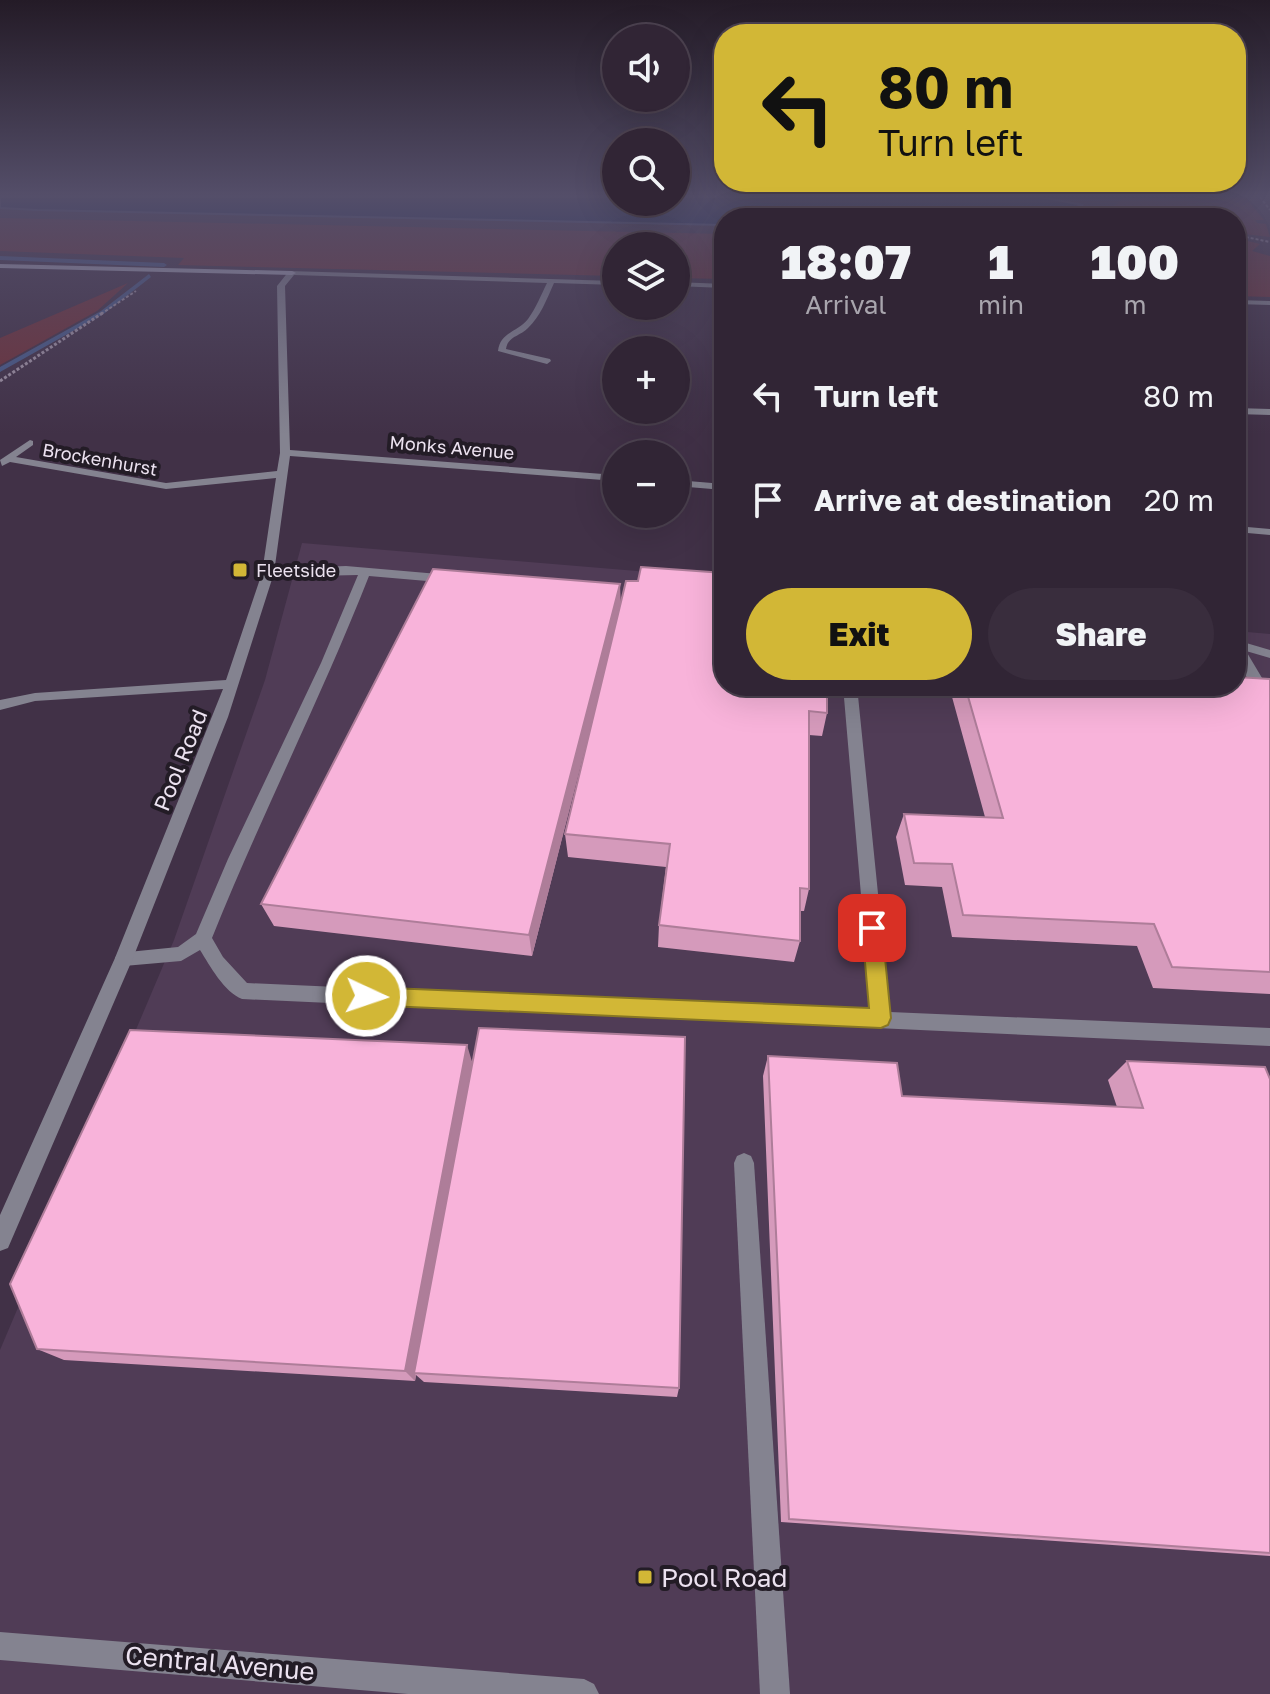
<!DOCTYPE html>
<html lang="en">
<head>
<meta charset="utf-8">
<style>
	:root { --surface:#312535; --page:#392d3d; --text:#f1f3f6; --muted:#a8a5ad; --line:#4c4250; --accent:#d2b736 }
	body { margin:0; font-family:"Golos Text",sans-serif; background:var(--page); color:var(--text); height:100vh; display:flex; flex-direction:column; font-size:30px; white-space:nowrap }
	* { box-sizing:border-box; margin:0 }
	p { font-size:26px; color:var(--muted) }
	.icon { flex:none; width:44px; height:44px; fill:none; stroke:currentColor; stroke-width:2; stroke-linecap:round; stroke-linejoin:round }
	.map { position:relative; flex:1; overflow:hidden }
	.details { position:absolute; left:714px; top:208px; width:532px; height:488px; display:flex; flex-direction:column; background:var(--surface); border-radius:32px; box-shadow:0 8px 32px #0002,0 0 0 2px var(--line) }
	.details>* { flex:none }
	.hud { position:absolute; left:714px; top:24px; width:532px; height:168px; border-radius:32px; box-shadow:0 8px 32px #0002,0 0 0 2px var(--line); background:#d2b736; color:#111; overflow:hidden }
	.fabs { position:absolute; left:602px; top:24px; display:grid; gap:16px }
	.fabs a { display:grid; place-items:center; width:88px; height:88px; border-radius:50%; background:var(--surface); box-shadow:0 8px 32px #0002,0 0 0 2px var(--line); font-size:40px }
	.pin { position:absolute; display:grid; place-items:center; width:68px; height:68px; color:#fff; margin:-34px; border-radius:16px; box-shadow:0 4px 12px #0006 }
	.me { position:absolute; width:88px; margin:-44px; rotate:93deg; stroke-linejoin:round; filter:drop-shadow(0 0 6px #0008) }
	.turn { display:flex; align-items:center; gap:28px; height:168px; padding:0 32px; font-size:36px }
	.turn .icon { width:104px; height:104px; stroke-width:2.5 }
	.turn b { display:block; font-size:56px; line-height:68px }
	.eta { display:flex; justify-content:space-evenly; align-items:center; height:136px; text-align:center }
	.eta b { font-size:48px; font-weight:800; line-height:56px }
	.action { display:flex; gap:16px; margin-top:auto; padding:16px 32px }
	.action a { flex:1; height:92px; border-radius:48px; background:var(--accent); color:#111; font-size:32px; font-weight:800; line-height:92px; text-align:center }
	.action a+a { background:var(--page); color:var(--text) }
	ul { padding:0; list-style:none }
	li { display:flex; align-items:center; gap:24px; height:104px; padding:0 32px }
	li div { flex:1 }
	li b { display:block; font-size:30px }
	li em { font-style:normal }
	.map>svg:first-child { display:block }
	.built { fill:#503c56 }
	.green { fill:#6d3039 }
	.water { fill:#001e5b; stroke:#475988; stroke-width:2 }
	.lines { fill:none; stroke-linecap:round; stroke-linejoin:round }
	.stream { fill:#475988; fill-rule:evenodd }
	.path-far1 { stroke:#9f92a4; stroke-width:2; stroke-dasharray:3 2; stroke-linecap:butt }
	.path { stroke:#9f92a4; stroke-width:3; stroke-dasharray:3 2; stroke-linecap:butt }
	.lane { fill:#848390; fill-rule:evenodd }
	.street { fill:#848390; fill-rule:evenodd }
	.secondary { fill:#afaec2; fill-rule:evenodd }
	.wall { fill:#d59abb }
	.shaded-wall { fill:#ae7d99 }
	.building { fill:#f8b3da; stroke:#ae7d99; stroke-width:2 }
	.route { fill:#d2b736; stroke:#887723; stroke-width:2 }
	.poi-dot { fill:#d2b736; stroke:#231c26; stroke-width:3 }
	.labels { text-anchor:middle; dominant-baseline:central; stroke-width:8; stroke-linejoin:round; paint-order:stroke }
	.far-street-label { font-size:18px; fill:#ece2f0; stroke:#231c26 }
	.far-poi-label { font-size:18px; fill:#ece2f0; stroke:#231c26; text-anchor:start }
	.street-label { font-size:22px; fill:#ece2f0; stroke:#231c26 }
	.near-poi-label { font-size:26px; fill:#ece2f0; stroke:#231c26; text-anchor:start }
	.near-street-label { font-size:26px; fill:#ece2f0; stroke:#231c26 }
</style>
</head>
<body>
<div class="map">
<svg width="1270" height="1694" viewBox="0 0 1270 1694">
	<rect width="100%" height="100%" fill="#413147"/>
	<!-- built -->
	<path class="built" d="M302 543 649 572 724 686H1236V631L1270 634V1694H0V1350L174 940 265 680Z"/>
	<!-- green -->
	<g class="green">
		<path d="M1125 197H1245L1264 220H1255L1257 223 1266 224 1270 237 1236 233V218H1164L1113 207Z"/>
		<path d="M0 218 724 234V279L676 278V246H616V276L178 265 184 258 0 251Z"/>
		<path d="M1236 238 1260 244 1252 251 1270 256V297L1236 296Z"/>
		<path d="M128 283 97 311 0 365V338Z"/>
	</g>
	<!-- water -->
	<path class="water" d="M0 197H616V202H676V197H1041L1083 205 1040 218H724V225L37 210 0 208Z"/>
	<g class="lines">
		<!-- stream -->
		<g class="stream">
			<path d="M0 256 164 263 167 265 164 267 0 260Z"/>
			<path d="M149 274 151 277 105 313 0 372V367L101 311Z"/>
		</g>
		<!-- path-far1 -->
		<g class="path-far1">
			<path d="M1260 197 1270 210"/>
			<path d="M1124 212 1154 218"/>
			<path d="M1236 235 1270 242"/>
			<path d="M101 314 136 291"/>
		</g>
		<!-- path -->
		<path class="path" d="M0 381 104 312"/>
		<!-- lane -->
		<g class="lane">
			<path d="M346 566 450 575 456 579 450 583 369 576C321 698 261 816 212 938L223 957 247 983 871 1011 843 686H857L890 1012 1270 1028V1046L242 999C224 992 210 966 200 950L181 961 124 966 118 963 115 958 118 953 178 947 196 934 228 859 321 663 358 575 268 577 262 573 268 569Z"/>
			<path d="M1236 640 1270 650V658L1246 651 1265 683 1263 686 1258 687C1243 680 1236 656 1236 640Z"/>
			<path d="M744 1153 751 1156 754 1163 790 1694H760L734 1163 737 1156Z"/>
		</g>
		<!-- street -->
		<g class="street">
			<path d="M289 271 616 281V285L554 283C547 299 540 317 528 328 519 337 508 336 506 349L550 359 551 361 547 364 498 351C500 332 518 332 528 319 536 308 541 295 547 283L294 275 285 286 290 450 616 475V481L290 456 274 573 228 717 133 958 8 1248 0 1251V1215L115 958 223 689 35 701 0 710V700L35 693 226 680 262 573 276 478 166 489 10 462 2 466 0 460 30 440 33 441V445L16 457 166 483 277 471 280 453 277 286Z"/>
			<path d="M676 282 724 284V288L676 286Z"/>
			<path d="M1236 300 1270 301V305L1236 304Z"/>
			<path d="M1236 408 1270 409V415L1236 414Z"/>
			<path d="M676 480 724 484V490L676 486Z"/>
			<path d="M1236 526 1270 529V535L1236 532Z"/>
			<path d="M0 1632 584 1679 594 1684 599 1694H408L0 1660Z"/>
		</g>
		<!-- secondary -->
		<path class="secondary" d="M0 264 292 271 296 273 292 275 0 268Z"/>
	</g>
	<!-- wall -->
	<g class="wall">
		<path d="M638 581 827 713 822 736 809 735V889L804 911H800V941L794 962 658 947 659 925 666 867 568 857 565 834 606 665 532 956 274 926 261 904 621 605Z"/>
		<path d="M1270 679V994L1153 988 1137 946 952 937 942 887 905 885 896 837 904 814 985 817 949 686H1236Z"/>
		<path d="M768 1056 902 1096 1117 1107 1108 1080 1127 1061 1270 1079V1556L781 1522 763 1076Z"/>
		<path d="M472 1061 679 1388 677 1397 424 1382 416 1375 415 1381 64 1360 37 1349Z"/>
	</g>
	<!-- shaded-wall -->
	<g class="shaded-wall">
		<path d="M620 584 621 608 532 956 529 935Z"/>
		<path d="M467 1045 473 1065 414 1373 416 1375 415 1381 405 1371Z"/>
	</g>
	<!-- building -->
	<g class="building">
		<path d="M641 567 724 573V686H827V713L809 711V889L800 888V941L659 925 670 844 565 834 626 581H638Z"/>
		<path d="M433 569 620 584 529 935 261 904Z"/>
		<path d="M1236 677 1270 679V972L1172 967 1154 924 963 915 952 864 914 863 904 814 1003 818 965 686H1236Z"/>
		<path d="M479 1028 685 1037 679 1388 414 1373Z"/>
		<path d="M130 1030 467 1045 405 1371 37 1349 10 1284Z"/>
		<path d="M768 1056 897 1063 902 1096 1143 1108 1127 1061 1265 1067 1270 1079V1553L789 1519Z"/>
	</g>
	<!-- sky -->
	<linearGradient id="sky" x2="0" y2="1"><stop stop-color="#241b27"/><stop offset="0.45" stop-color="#544e69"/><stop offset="1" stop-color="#544e69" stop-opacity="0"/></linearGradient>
	<rect width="1270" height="434" fill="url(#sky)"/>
	<!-- route -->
	<path class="route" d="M872 920 879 922 882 928 891 1018 888 1025 881 1028 366 1005 358 1002 355 996 358 990 366 987 869 1008 862 928 865 922Z"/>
	<!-- markers -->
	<g class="poi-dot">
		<rect x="232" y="562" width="16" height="16" rx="4"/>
		<rect x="637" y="1569" width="16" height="16" rx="4"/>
	</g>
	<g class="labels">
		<!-- far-street labels -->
		<g class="far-street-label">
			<text transform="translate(452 447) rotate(5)">Monks Avenue</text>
			<text transform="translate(100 459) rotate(10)">Brockenhurst</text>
		</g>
		<!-- far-poi labels -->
		<g class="far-poi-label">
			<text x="256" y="570">Fleetside</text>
		</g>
		<!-- street labels -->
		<g class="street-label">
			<text transform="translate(180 760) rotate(-68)">Pool Road</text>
		</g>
		<!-- near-poi labels -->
		<g class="near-poi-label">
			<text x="661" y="1577">Pool Road</text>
		</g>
		<!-- near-street labels -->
		<g class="near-street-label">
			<text transform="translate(220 1663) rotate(5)">Central Avenue</text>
		</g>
	</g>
</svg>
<div class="fabs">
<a><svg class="icon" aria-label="sound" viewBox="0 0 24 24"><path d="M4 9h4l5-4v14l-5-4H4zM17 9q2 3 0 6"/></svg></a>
<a><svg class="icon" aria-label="search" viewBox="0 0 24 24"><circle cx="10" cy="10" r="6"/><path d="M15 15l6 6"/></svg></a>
<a><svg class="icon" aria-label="layers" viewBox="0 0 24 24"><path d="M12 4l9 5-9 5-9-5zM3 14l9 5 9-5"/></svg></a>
<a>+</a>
<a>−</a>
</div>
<div class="pin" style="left:872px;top:928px;background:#d93025"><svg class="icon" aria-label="arrive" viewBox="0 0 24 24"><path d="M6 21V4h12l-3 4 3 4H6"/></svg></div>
<svg class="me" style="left:366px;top:996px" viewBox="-20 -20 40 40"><circle r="17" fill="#d2b736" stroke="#fff" stroke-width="3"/><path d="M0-11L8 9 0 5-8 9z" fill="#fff"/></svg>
<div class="hud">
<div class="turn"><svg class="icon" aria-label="left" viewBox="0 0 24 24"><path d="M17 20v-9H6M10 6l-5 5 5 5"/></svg><div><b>80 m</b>Turn left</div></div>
</div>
<section class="details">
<div class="eta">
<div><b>18:07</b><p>Arrival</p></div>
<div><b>1</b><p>min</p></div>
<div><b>100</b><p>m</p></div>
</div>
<ul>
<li><svg class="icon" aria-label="left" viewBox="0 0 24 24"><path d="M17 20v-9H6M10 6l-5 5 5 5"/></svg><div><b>Turn left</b></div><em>80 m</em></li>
<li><svg class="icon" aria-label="arrive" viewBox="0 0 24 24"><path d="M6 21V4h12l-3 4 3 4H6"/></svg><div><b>Arrive at destination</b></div><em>20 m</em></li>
</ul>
<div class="action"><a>Exit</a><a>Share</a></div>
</section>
</div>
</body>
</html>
